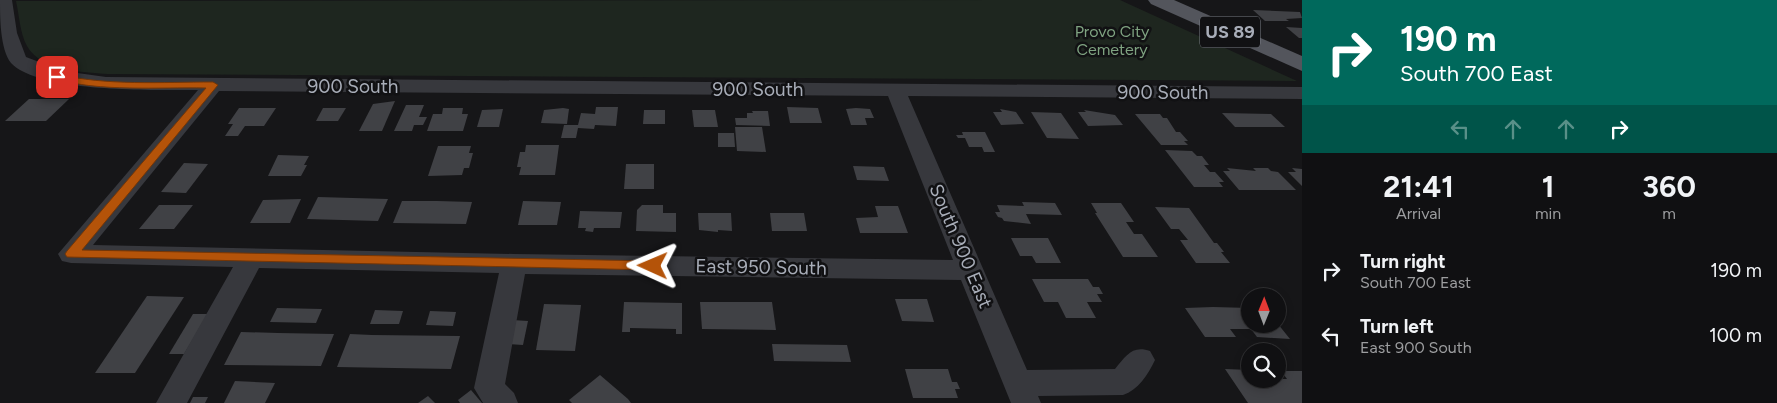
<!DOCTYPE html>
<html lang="en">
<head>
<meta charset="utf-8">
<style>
	:root { --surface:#101012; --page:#1e1e20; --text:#f1f3f6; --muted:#9c9d9f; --line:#303032 }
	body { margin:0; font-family:Figtree,sans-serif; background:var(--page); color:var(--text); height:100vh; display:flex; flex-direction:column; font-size:19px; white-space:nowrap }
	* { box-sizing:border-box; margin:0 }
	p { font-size:16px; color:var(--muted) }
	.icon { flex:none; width:28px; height:28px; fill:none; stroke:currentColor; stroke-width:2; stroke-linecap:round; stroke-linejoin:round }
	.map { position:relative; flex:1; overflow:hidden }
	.drawer { display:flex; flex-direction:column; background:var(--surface); width:475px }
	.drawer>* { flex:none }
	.guide { background:#00695c; color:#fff; overflow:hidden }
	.needle { width:32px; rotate:1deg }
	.controls { position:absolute; left:1241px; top:288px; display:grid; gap:10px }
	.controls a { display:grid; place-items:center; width:45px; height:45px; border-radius:50%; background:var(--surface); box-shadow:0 2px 8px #0003,0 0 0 1px var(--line); font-size:25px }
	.pin { position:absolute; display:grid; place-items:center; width:42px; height:42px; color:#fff; margin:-21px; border-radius:10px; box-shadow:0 2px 8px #0006 }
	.me { position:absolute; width:55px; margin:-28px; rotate:271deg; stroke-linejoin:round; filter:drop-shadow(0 0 4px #0008) }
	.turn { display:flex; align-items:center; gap:18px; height:105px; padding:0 15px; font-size:22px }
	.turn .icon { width:65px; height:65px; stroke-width:2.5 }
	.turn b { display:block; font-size:35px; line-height:42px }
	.lanes { display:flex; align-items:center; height:48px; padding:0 15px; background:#0003; justify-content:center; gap:25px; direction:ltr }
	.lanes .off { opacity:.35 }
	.eta { display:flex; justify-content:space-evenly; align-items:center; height:85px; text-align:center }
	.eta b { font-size:30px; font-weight:700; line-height:35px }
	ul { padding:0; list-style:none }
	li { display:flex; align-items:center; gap:15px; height:65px; padding:0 15px }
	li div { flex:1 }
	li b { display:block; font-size:19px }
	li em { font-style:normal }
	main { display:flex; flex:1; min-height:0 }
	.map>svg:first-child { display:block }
	.green { fill:#1e261f }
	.building { fill:#404145 }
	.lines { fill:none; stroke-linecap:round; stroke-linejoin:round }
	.minor { fill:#37383d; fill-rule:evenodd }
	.major { fill:#53555c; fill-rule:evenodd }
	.route { fill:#b45309; stroke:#753606 }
	.labels { text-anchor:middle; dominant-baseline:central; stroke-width:5; stroke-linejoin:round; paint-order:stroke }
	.far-park-label { font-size:16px; fill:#7fa381; stroke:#111113 }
	.shield { fill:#111113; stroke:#7b7e86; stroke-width:1 }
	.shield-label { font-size:18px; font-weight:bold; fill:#a8adb8 }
	.street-label { font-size:19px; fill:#a8adb8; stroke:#111113 }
</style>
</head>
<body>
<main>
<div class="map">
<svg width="1302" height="403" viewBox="0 0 1302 403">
	<rect width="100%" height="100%" fill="#161618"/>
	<!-- green -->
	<path class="green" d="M1120 0 1297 81 108 74C82 72 41 71 27 46 20 34 19 14 16 1Z"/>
	<!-- building -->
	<g class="building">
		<path d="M1253 10 1300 12 1302 18 1286 19 1289 21H1265Z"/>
		<path d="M1286 27 1302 28V38H1299Z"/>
		<path d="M29 99H69L46 121H5Z"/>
		<path d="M395 101 382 131H359L373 104Z"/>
		<path d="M406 105H424L419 117H427L423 125H414L412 131H394Z"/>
		<path d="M596 107H618L616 126 595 125 594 129 578 128 576 138H561L564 125H578L581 113 595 114Z"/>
		<path d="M787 107 818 108 822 123H790Z"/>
		<path d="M239 108H276L264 126H245L238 136H225L233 124H228Z"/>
		<path d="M323 108H346L338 121H316Z"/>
		<path d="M443 108H463L462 114H468L463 131H427L433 114H442Z"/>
		<path d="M563 108 569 109 567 124 541 123 544 110Z"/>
		<path d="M856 108 870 109 874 118H865L867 125H851L846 109Z"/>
		<path d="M503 109 499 127H477L482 110Z"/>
		<path d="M1000 109 1016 112 1024 124 1001 125 993 112H1002Z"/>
		<path d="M644 110H665V124H643Z"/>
		<path d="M692 110H715L718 127H694Z"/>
		<path d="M1084 110 1115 115 1123 125 1088 126 1078 112H1086Z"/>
		<path d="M752 111H768L770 126 736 125 735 118H747V113H753Z"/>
		<path d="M1031 112 1061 113 1079 139 1047 138Z"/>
		<path d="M1222 113 1271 114 1285 127H1235Z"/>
		<path d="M1135 114H1160L1163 118H1167L1176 132H1180L1188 141H1184L1188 145H1161Z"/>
		<path d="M735 127H762L766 152 737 151Z"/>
		<path d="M962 132H985L995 152H984L982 147H969L965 138H958L956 135H963Z"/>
		<path d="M718 133H734L735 147H718Z"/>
		<path d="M526 145H559L555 175H519L521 167H517L520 152H525Z"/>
		<path d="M438 146H471L469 153H473L469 168H464L462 175 428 176Z"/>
		<path d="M1165 150 1192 151 1197 156H1202L1209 165H1204L1210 172H1215L1224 182H1219L1223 187H1194Z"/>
		<path d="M278 155 309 156 304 165H307L301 176H268Z"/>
		<path d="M184 163 208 164 186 193 161 192Z"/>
		<path d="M626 164H654V189H624Z"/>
		<path d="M853 166 884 167 889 181 857 180Z"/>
		<path d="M1227 168 1256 171 1253 168H1268L1271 171 1278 172 1296 190H1239L1223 171H1230Z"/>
		<path d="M1292 168 1302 169V186L1288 172H1296Z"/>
		<path d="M318 197 388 199 378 221 307 219Z"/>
		<path d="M301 199 290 223H250L263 200Z"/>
		<path d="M402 201H437L472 202 466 224 393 223Z"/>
		<path d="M523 201 561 202 557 225H518Z"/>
		<path d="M1022 202 1055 203 1062 215 1026 214 1031 224 1004 221 1002 218 998 217 995 212H1000L997 205 1024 206Z"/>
		<path d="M1091 203H1121L1134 222H1126L1134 234H1142L1158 257H1123L1095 213H1097Z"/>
		<path d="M159 205H193L174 229H139Z"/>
		<path d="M642 205H663V213H676V232L636 231 637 210Z"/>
		<path d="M875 206H898L908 233H860L856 218 878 217Z"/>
		<path d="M1155 207 1189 208 1214 243H1217L1224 252H1221L1230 263H1196L1180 240H1188L1179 229H1171Z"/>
		<path d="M580 211 622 212 620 228H594L593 232 585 231 586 228H578Z"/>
		<path d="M698 213H731L732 231 718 230V232L699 230Z"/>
		<path d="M770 213H804L807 231H772Z"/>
		<path d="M1011 238H1048L1061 263H1036L1032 256H1020Z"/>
		<path d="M1032 279H1088L1093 287H1099L1103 294H1097L1102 302H1087L1096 318H1066L1058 302H1044Z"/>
		<path d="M147 296 184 297 135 373H95Z"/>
		<path d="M895 299H927L934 322 902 321Z"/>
		<path d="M624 302 682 303V334H676V329L630 328V332H622Z"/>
		<path d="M700 302H772L776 330 702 329Z"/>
		<path d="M544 304 581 305 575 351 536 350Z"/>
		<path d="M1213 307 1250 308V324H1278L1290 339 1257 337 1251 329H1230L1236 337H1205L1185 308Z"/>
		<path d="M277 308 322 309 316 323 270 322Z"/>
		<path d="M375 310 403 311 399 324H370Z"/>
		<path d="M430 311 456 312 453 326 426 325Z"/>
		<path d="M193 314H208L184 354H169Z"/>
		<path d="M512 320 528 321 523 345 506 344Z"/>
		<path d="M241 332 278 333 334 334 321 366 224 365Z"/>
		<path d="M350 334 372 335 460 336 451 369 337 367Z"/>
		<path d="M772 344 847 345 851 362 774 361Z"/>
		<path d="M905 369H948L952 382H957L960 389H955L958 398H913Z"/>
		<path d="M1225 369 1250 370V379H1287L1281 371H1302V403H1248Z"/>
		<path d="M600 375 628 399 631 403H572L569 400Z"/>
		<path d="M235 381 275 383 265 403H224Z"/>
		<path d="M471 390 482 403H460L458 400Z"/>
		<path d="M428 396 435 403H418Z"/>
		<path d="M193 397H208L205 403H190Z"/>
	</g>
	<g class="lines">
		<!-- minor -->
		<path class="minor" d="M0 0H12L17 33 26 57 63 71 106 77 1302 87V99L908 96 1027 370 1115 369C1126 356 1132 345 1150 351L1155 360C1148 375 1138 390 1123 395L1038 396 1041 403H1011L961 280 525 274 505 384 514 393 518 403H483L474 388 499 273 259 268 187 403H156L233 267 71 263 62 261 58 254 198 90C157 90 39 93 11 63 0 49 0 17 0 0ZM219 91 888 96 953 260 514 254 93 245Z"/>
		<!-- major -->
		<path class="major" d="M1148 0H1174L1302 56V71L1151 4Z"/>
	</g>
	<!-- route -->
	<path class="route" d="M57 74C107 86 162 82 213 82L218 85 82 250 653 261 659 266 653 270 67 257 65 254 67 251 206 88C156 87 102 92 54 79L53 77Z"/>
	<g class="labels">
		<!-- far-park labels -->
		<g class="far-park-label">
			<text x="1112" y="31">Provo City<tspan x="1112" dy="18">Cemetery</tspan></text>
		</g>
		<!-- shield labels -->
		<rect class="shield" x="1200" y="16.5" width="60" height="31" rx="4"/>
		<g class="shield-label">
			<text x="1230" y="32">US 89</text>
		</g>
		<!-- street labels -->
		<g class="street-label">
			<text x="353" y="86">900 South</text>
			<text x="758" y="89">900 South</text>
			<text x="1163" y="92">900 South</text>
			<text transform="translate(961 246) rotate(67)">South 900 East</text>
			<text transform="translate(761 267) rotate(1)">East 950 South</text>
		</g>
	</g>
</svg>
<div class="controls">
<a><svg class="needle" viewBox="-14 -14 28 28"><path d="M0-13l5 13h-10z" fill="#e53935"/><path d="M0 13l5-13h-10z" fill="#9c9d9f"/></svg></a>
<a><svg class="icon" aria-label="search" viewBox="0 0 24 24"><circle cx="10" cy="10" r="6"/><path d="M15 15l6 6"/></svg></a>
</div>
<div class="pin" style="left:57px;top:77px;background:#d93025"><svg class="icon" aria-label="arrive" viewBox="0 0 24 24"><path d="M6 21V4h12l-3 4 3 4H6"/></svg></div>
<svg class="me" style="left:653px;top:266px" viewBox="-20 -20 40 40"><path d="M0-17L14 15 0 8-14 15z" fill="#b45309" stroke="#fff" stroke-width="4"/></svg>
</div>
<section class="drawer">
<div class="guide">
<div class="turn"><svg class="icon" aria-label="right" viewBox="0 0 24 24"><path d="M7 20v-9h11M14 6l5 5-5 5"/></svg><div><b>190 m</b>South 700 East</div></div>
<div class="lanes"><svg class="icon off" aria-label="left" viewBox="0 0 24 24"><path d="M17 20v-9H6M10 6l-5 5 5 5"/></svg><svg class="icon off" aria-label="ahead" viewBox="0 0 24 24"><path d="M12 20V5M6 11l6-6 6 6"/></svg><svg class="icon off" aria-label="ahead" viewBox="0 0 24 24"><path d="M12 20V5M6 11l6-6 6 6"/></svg><svg class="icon" aria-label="right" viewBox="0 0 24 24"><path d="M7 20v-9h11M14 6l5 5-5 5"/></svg></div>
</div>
<div class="eta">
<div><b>21:41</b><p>Arrival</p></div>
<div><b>1</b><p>min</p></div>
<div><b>360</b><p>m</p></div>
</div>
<ul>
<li><svg class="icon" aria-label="right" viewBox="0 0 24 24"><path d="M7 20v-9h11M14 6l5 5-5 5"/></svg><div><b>Turn right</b><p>South 700 East</p></div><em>190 m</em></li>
<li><svg class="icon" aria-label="left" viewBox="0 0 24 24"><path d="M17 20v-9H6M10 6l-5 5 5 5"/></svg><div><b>Turn left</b><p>East 900 South</p></div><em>100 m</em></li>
</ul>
</section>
</main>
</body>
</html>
